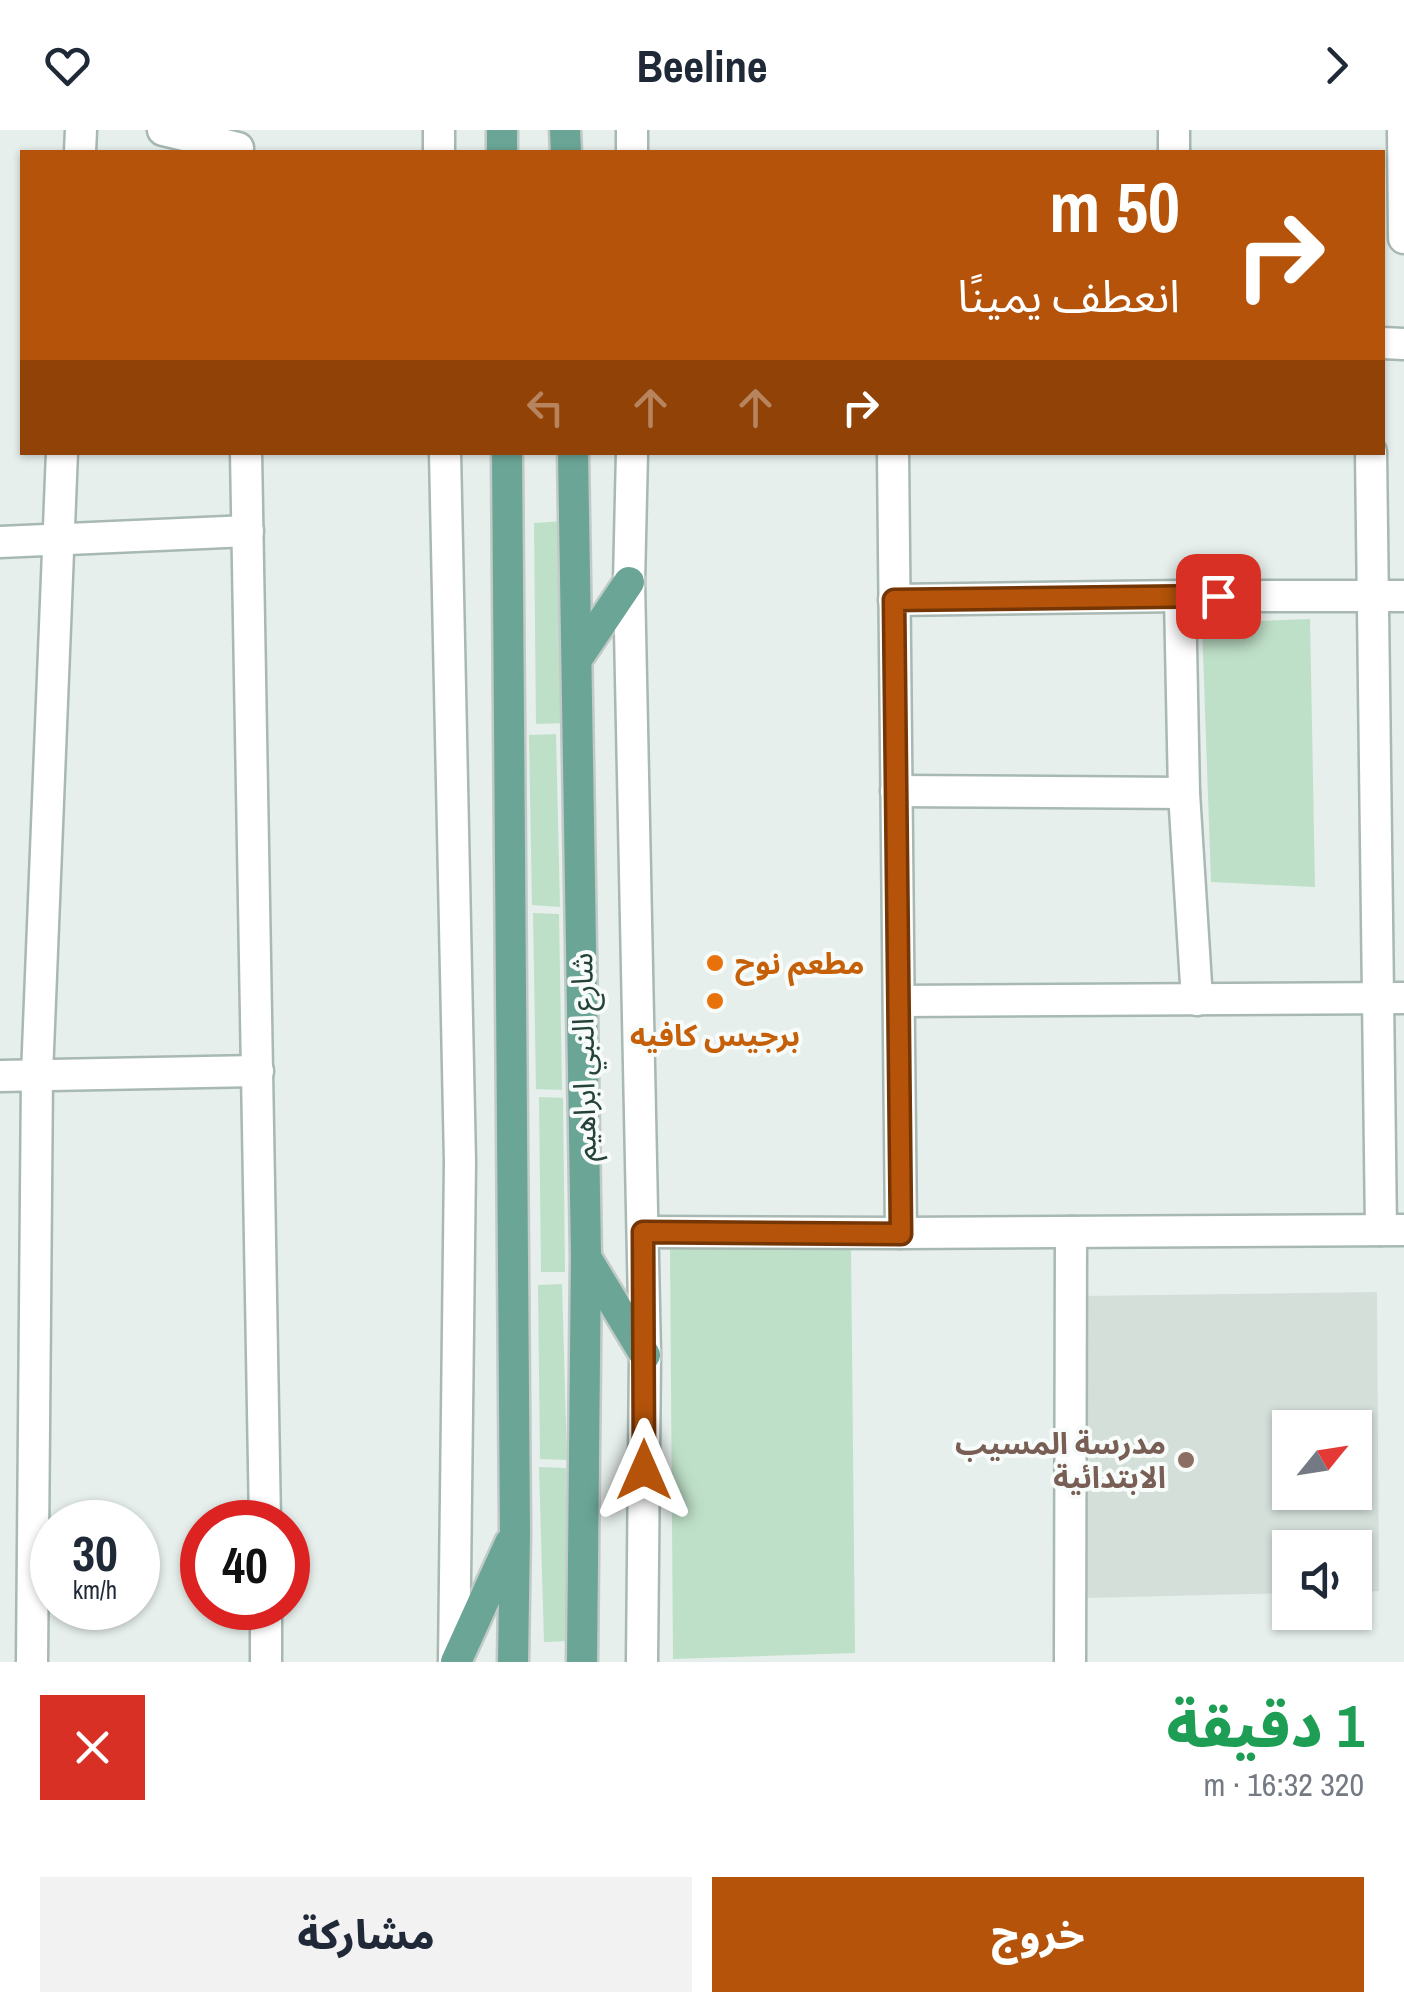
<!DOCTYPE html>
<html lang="ar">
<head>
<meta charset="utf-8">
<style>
	:root { --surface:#fff; --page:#f2f2f3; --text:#1f2937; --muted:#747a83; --accent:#b45309 }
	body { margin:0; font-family:"Archivo Narrow","Noto Sans Arabic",sans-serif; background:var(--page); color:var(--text); direction:rtl; height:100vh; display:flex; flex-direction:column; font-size:38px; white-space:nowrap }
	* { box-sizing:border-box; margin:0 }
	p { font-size:32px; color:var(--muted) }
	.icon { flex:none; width:55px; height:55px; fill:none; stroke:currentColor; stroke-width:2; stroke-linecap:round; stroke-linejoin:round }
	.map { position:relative; height:1532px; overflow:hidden; direction:ltr }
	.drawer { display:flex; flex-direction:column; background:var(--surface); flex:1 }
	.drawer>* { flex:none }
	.banner { position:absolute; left:20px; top:20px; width:1365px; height:305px; border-radius:0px; box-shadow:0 2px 8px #0004; direction:rtl; background:#b45309; color:#fff; overflow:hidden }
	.needle { width:65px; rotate:60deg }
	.buttons { position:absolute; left:1272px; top:1280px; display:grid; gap:20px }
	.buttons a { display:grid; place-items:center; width:100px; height:100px; border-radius:0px; background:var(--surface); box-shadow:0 2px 8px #0004; font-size:50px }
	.speed { position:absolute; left:30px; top:1370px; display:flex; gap:20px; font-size:50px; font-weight:700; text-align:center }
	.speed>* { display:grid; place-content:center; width:130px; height:130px; border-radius:50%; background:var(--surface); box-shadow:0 2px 8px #0004; line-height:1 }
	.speed small { font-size:25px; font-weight:400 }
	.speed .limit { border:15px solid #d22; background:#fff; color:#111 }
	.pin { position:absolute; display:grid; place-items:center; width:85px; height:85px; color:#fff; margin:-42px; border-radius:20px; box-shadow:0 5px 15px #0006 }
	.me { position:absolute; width:110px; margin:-55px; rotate:0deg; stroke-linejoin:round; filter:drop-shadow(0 0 8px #0008) }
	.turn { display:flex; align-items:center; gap:35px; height:210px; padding:0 40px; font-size:45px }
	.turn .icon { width:130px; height:130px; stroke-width:2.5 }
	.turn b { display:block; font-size:70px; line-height:85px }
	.lanes { display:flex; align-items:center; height:95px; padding:0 40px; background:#0003; justify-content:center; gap:50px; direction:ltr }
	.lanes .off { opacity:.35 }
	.round { display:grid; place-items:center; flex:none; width:105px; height:105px; border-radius:0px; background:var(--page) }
	.overview { display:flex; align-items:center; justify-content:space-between; height:170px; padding:0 40px }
	h1 { font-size:60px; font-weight:800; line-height:75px; color:#1e9e55 }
	.button { display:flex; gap:20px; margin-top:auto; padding:20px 40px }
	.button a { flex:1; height:115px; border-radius:0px; background:var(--accent); color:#fff; font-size:40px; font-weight:800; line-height:115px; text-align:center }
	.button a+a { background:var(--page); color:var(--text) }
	header { display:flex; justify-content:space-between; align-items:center; height:130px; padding:0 40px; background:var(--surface); font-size:45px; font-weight:800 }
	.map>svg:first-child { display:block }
	.built { fill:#d4dfda; fill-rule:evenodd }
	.green { fill:#bfe0c8 }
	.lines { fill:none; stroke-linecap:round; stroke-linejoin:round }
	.minor-casing { stroke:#a8b8b2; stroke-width:35 }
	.major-casing { stroke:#c2cac8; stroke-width:35 }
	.minor { stroke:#fff; stroke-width:30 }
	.major { stroke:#6aa596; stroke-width:30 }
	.route-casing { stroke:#753606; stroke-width:25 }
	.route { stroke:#b45309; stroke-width:18 }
	.food-dot { fill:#e8710a; stroke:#f7fbf9; stroke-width:4 }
	.education-dot { fill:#8d6e63; stroke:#f7fbf9; stroke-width:4 }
	.labels { text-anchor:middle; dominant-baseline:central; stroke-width:8; stroke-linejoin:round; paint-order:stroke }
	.food-label { font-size:30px; font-weight:bold; fill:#c56008; stroke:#f7fbf9; text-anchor:start }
	.street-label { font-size:30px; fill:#24423a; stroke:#f7fbf9 }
	.education-label { font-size:30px; font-weight:bold; fill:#785e54; stroke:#f7fbf9; text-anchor:end }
</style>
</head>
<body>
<header><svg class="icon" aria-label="forward" viewBox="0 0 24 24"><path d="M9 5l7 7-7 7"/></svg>Beeline<svg class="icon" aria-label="heart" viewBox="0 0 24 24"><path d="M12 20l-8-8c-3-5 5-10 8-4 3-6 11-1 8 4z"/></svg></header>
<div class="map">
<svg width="1404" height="1532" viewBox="0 0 1404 1532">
	<rect width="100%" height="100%" fill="#e6efeb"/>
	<!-- built -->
	<path class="built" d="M1377 1162 1379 1461 1355 1462V1418H1290V1463L1084 1468 1081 1166ZM1290 1298H1355V1362H1290Z"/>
	<!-- green -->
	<g class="green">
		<path d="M565 391 567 593 536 594 534 393Z"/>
		<path d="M1310 489 1315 757 1211 752 1202 493Z"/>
		<path d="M556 604 560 777 532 775 529 605Z"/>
		<path d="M533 783 559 784 562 960 536 959Z"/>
		<path d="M539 967 563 968 565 1142H541Z"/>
		<path d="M670 1116 851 1117 855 1523 673 1529Z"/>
		<path d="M562 1154 567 1330 540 1329 538 1155Z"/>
		<path d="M539 1337 566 1338 569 1511 544 1512Z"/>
	</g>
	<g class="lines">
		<defs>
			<g id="minor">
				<path d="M163 0 238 18"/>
				<path d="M439 0V22"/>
				<path d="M632 0V22"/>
				<path d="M1174 0V22"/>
				<path d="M1403 0 1404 108"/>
				<path d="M80 22 81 0"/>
				<path d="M1382 213 1404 214"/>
				<path d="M246 322 265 1392"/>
				<path d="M445 322 460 1032 454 1532"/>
				<path d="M632 322 629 452 645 1225 642 1532"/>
				<path d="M893 322 901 1103"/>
				<path d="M1371 322 1381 1100"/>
				<path d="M0 412 248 401"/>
				<path d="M1180 466 1184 663 1197 870"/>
				<path d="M894 470 1180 466H1404"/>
				<path d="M896 661 1184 663"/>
				<path d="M899 871 1404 868"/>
				<path d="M0 946 258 941"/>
				<path d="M643 1102 901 1103 1404 1100"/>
				<path d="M266 1478V1532"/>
				<path d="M32 1532 37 945 62 322"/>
				<path d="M1070 1532 1071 1102"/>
			</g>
			<g id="major">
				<path d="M502 0V22"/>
				<path d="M565 0 566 22"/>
				<path d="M507 322 515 1402 513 1532"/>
				<path d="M573 322 586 1126 582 1532"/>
				<path d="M577 529 629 452"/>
				<path d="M587 1129 645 1225"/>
				<path d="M456 1532 510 1413"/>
			</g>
		</defs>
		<!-- minor casing -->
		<use href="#minor" class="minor-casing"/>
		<!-- major casing -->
		<use href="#major" class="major-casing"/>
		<!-- minor -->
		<use href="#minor" class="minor"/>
		<!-- major -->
		<use href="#major" class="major"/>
	</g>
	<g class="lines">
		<defs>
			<path id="route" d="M644 1340 643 1102 901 1104 894 470 1218 466"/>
		</defs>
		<!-- route casing -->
		<use href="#route" class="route-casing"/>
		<!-- route -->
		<use href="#route" class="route"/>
	</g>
	<!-- markers -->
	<g class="food-dot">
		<circle cx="715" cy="833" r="10"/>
		<circle cx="715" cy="871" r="10"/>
	</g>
	<circle class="education-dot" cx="1186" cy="1330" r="10"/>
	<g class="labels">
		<!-- food labels -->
		<g class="food-label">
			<text x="735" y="833">مطعم نوح</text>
			<text x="715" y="905" text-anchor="middle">برجيس كافيه</text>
		</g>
		<!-- street labels -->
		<g class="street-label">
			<text transform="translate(583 927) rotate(-91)">شارع النبي ابراهيم</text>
		</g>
		<!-- education labels -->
		<g class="education-label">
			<text x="1166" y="1313">مدرسة المسيب<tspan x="1166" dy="34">الابتدائية</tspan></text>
		</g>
	</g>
</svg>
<div class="buttons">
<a><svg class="needle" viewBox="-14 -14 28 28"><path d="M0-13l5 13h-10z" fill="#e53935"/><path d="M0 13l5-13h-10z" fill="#747a83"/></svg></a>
<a><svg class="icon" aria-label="sound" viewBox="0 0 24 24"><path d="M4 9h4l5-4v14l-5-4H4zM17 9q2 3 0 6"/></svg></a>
</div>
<div class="speed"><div>30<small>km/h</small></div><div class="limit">40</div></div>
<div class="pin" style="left:1218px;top:466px;background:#d93025"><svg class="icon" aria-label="arrive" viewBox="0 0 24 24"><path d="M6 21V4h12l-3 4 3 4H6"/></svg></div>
<svg class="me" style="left:644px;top:1340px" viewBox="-20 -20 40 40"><path d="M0-17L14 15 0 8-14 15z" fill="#b45309" stroke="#fff" stroke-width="4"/></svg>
<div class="banner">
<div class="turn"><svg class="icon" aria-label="right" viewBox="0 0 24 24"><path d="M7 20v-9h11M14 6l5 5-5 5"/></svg><div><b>50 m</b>انعطف يمينًا</div></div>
<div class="lanes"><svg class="icon off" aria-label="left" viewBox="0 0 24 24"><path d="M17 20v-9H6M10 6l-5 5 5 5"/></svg><svg class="icon off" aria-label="ahead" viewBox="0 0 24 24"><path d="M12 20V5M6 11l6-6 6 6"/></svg><svg class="icon off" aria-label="ahead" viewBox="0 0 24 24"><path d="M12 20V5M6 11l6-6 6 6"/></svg><svg class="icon" aria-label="right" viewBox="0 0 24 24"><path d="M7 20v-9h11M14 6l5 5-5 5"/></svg></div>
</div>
</div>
<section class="drawer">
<div class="overview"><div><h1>1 دقيقة</h1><p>320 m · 16:32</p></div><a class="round" style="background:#d93025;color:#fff"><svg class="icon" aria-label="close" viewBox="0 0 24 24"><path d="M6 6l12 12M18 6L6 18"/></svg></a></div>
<div class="button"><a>خروج</a><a>مشاركة</a></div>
</section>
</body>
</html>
